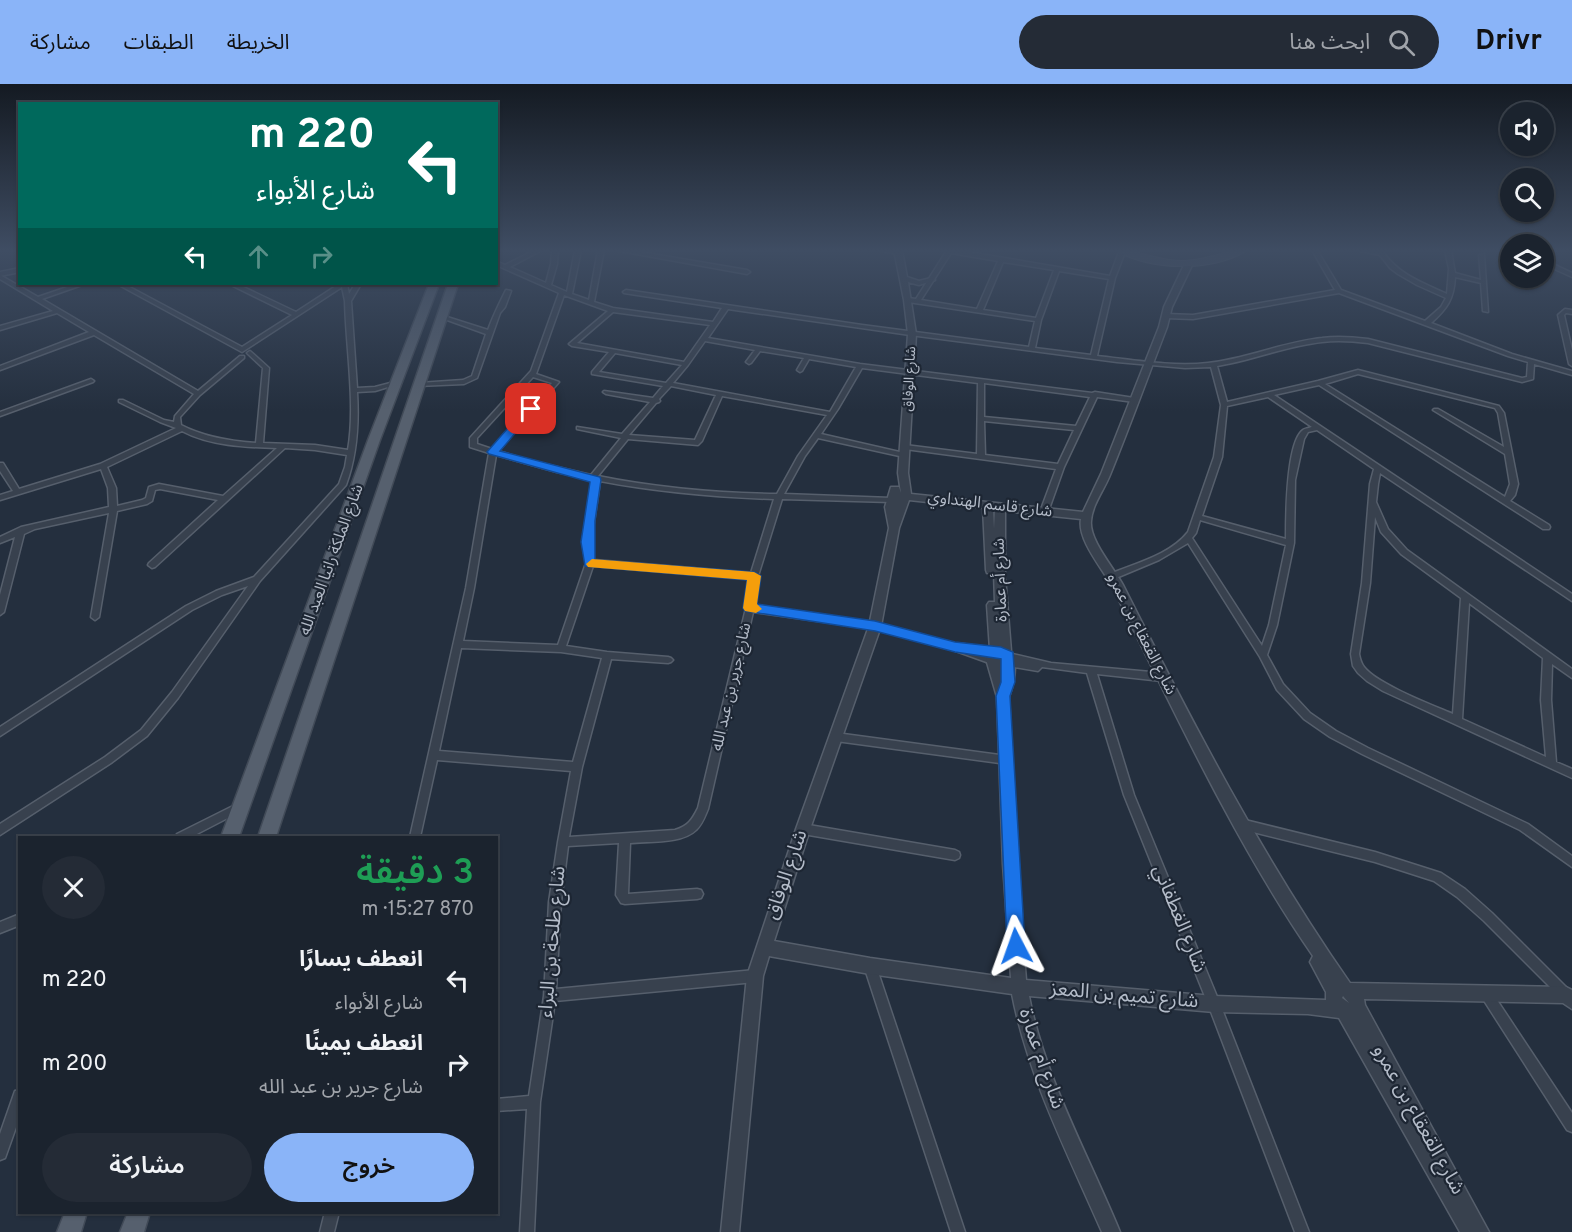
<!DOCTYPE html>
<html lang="ar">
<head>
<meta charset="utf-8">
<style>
	:root { --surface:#1b232e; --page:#242b36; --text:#f1f3f6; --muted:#a0a4aa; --line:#39404a; --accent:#8ab4f8 }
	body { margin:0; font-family:Overpass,"Noto Sans Arabic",sans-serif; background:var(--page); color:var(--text); direction:rtl; height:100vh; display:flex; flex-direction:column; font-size:22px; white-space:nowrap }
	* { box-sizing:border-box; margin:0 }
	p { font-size:20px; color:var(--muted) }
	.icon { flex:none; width:33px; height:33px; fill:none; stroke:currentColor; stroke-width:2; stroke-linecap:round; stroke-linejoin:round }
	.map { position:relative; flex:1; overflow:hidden; direction:ltr }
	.panel { position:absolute; left:18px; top:752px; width:480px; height:378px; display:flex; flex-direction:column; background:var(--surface); border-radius:0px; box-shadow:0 2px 4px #0004,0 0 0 2px var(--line); direction:rtl }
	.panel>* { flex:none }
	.banner { position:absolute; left:18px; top:18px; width:480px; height:183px; border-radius:0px; box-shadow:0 2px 4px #0004,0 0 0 2px var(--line); direction:rtl; background:#00695c; color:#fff; overflow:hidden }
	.tools { position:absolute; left:1500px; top:18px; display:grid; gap:12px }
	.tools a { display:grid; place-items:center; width:54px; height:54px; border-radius:50%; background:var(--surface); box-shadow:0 2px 4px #0004,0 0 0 2px var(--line); font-size:30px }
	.pin { position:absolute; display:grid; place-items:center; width:51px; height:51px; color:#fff; margin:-26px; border-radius:12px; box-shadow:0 3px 9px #0006 }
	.me { position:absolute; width:66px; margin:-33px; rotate:356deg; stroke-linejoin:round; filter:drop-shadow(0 0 4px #0008) }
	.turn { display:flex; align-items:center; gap:21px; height:126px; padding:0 24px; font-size:27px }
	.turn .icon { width:78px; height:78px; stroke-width:2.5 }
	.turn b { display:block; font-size:42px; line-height:51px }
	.lanes { display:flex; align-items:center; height:57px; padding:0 24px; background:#0003; justify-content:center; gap:30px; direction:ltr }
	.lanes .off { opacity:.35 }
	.round { display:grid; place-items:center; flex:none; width:63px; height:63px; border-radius:32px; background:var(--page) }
	.head { display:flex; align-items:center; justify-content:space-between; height:102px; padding:0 24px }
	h1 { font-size:36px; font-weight:600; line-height:45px; color:#1e9e55 }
	.cta { display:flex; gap:12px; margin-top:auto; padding:12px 24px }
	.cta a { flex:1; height:69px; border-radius:36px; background:var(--accent); color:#111; font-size:24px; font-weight:600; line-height:69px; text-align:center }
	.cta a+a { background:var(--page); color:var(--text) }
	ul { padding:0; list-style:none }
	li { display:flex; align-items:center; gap:18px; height:84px; padding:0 24px }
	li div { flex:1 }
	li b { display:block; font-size:22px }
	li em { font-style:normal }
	header { display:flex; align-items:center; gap:36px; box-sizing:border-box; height:84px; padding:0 30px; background:var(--accent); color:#111 }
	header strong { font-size:28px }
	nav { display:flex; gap:33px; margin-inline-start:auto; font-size:21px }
	.search { width:420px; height:54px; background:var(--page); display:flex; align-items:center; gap:15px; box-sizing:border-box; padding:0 21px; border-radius:33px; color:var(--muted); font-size:22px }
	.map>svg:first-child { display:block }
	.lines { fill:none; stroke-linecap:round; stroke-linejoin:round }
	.minor-casing { stroke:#565f6c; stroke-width:3 }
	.tertiary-casing { stroke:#565f6c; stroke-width:3 }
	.secondary-casing { stroke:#565f6c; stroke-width:2 }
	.primary-casing { stroke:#414a57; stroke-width:3 }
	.minor { fill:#38414e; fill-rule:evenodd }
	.tertiary { fill:#38414e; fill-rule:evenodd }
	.secondary { fill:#465061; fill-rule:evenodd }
	.primary { fill:#56606e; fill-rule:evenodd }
	.route { fill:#1a73e8; stroke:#114b97; stroke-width:1.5 }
	.slow { fill:#f59e0b }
	.labels { text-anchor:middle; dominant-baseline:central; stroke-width:4.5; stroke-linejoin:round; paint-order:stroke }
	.far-street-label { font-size:14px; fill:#b4bcc9; stroke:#1d2633 }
	.street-label { font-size:16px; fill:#b4bcc9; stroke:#1d2633 }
	.near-street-label { font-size:20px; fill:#b4bcc9; stroke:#1d2633 }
</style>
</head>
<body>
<header>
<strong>Drivr</strong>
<div class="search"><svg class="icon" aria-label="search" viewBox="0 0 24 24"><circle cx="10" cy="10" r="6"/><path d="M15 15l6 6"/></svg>ابحث هنا</div>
<nav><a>الخريطة</a><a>الطبقات</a><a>مشاركة</a></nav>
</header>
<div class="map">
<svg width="1572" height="1148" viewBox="0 0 1572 1148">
	<rect width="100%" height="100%" fill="#242f3e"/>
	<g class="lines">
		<defs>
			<g id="minor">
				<path d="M535 166H542L510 183 546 199 551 180 552 166H558L557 180 551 201 567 208 575 166H581L572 210 589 216 598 166H604L594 218 613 224 713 238 722 224 624 209 623 208 626 206 862 241 1029 263 1035 237 908 218 905 216 908 214 916 215 947 166H957L1110 192 1119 168 1122 166 1125 168 1115 194 1097 272C1134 276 1172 283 1208 279 1247 275 1283 258 1322 254 1337 252 1352 253 1368 255L1522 294 1527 293 1528 278 1508 272 1339 209 1193 235 1166 234 1163 232 1166 230 1193 231 1335 206 1312 166H1317L1341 206 1425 237 1441 223 1446 214 1417 201 1398 190 1390 184 1380 171 1355 166 1377 168V166H1382C1397 190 1423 199 1447 210L1449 185 1445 166H1451L1455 189 1481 196 1479 171 1484 170 1488 228 1483 227 1481 199 1455 193C1454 215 1447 225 1431 239L1512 270 1572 287V291L1534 280 1533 295 1522 298 1368 259C1352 257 1337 256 1322 258 1286 262 1253 276 1217 282L1227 318 1318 297 1358 286 1499 322 1504 329 1518 400 1515 411 1510 417 1549 441 1550 443 1549 445H1543L1319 301 1274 311 1572 510V517L1380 389 1378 400 1376 418 1388 445 1407 466 1572 585V594L1552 580 1551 616 1556 678 1572 685V694L1383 607 1367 597 1358 589 1353 582 1351 570 1362 499 1370 400 1374 385 1317 346 1308 348 1304 355 1295 396 1294 459 1277 541 1267 571 1283 600 1310 629 1336 647 1368 664 1528 740 1572 772V783L1520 746 1362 670 1330 653 1304 635 1277 606 1260 573 1188 459 1159 476 1116 494H1110L1109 492 1110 490C1136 479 1170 471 1188 448L1214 373 1221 321 1211 283 1185 284 1117 278 910 251 728 225 708 254 860 280 1092 309 1095 308 1134 314 1137 316 1134 318 1097 313 1064 383 1048 428 1044 431 1040 428 1056 385 905 365 901 363 905 361 977 370 978 299 862 284 838 325 821 350 904 369 908 371 904 373 818 354 805 372 784 410 891 414 895 416 891 418 782 415 758 492 755 522 875 539 960 561 963 560 996 565 1000 568 996 571 981 569 995 575 997 577 995 579 992 580 953 566 875 545 753 528 708 725C705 732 702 741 696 746 682 760 649 757 630 759L628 810 697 805 701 806 703 810 701 814 697 815 625 820 621 819 616 811 619 759 568 762 561 818 556 905 755 886 759 888 761 892 759 896 755 898 555 917 540 1018 534 1148H520L527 1025 496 1027V1015L529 1012 544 912 549 818 558 758 571 687 437 676 420 753H410L466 504 489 369 470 363V354L531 287 559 209 496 181V177L505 181ZM951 169 998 177 977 225 921 216ZM1003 178 1054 186 1036 234 983 226ZM1059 187 1109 195 1091 271 1035 264 1041 236ZM564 211 608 227 569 260 572 262 609 268 592 288V290L663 302 653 314 604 307 603 308 606 310 650 318 622 350 577 343V345L621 354 591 391 531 377 498 367 559 298 536 290ZM613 228 710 241 684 278 577 259ZM705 257 755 266 746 278 749 280 751 279 760 267 804 274 797 286 800 288 802 287 809 275 856 283 830 328 673 299 688 281ZM615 269 682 281 666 299 599 288ZM1358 290 1495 324 1498 329 1504 363 1438 325H1434L1433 326 1505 370 1510 400 1505 413 1325 300ZM533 293 552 299 492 365 477 360V354ZM984 299 1090 313 1076 342 984 333ZM671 302 716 311 695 356 629 351 656 319 659 318 660 317 659 315ZM722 312 827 331 798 372 777 410C717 409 657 404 598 392L628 355 698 361 702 357ZM1268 313 1312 343C1312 343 1304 345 1303 346 1286 358 1286 434 1286 455L1202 432 1222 373 1227 322ZM984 337 1074 346 1058 380 985 371ZM496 371 557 388 588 395 592 397 583 458 586 479 558 561 463 557 474 504ZM600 397C657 408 716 413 774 415L751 489 594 476 591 458ZM1375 433 1381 448 1401 470 1461 514 1453 630C1432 621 1377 600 1364 583 1361 579 1360 575 1359 570L1370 499ZM1200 436 1286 461 1269 541 1262 562 1192 454 1196 449ZM593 482 750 495 746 524 698 724C692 736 688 742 675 746L569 753 582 683 611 575 668 579 671 578 673 576 671 574 668 573 607 568 566 562ZM1469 519 1543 574 1541 616 1546 673 1462 635ZM461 564 561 568 602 574 573 678 439 667Z"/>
				<path d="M614 166H629L747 186 750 188 747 190Z"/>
				<path d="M876 166H898L901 168 898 170Z"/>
				<path d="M1544 166H1550L1553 180 1572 189V193L1548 182Z"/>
				<path d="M0 191 38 213 76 200H83L82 201 42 215 198 307 240 272H244V274L200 311 180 333 181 341C204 353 229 357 256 359L263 284 248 270 247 269 250 267 269 284 263 359 315 361 348 366C356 321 346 264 345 217L342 203 242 268 119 201 118 200H124L242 263 292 231 231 201 230 200H237L296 228 339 200H347L349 210 355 200H361L351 217 357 304 375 303 398 297 401 299 375 307 357 308C359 340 357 371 346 401L260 497 178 614 147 652 111 679 0 751V740L105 673 141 646 172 608 248 502 222 511 192 526 0 652V643L186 522 216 507 254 493 339 400 345 383 347 371 315 366 285 364 155 483 152 484 148 481 149 479 218 416 160 405 155 406 152 417 147 420 117 427 99 533 95 536 91 533 109 429 35 445 24 450 4 528 0 531V511L15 453 0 459V453L21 443 109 423 108 404 101 385 0 416V411L13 407 0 387V379H3L19 405 100 380 176 344 160 338 119 318V316H123L164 336 174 338 175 332 194 310 94 251 0 286V282L89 248 57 229 0 246V242L53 227 0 195ZM182 347C210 362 245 363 277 364L223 412 159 400 149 403 146 414 142 416 117 422 116 404 107 383Z"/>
				<path d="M506 206 511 207 505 223 500 229 477 294 464 300 417 302 416 301 419 299 463 296 472 292 486 250 439 233 444 232 488 246C493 232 499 220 506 206Z"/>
				<path d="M1565 225 1572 226V230L1566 229 1564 231 1572 266V282L1569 280 1558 231Z"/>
				<path d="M91 295 94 297 93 298 0 332V328Z"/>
				<path d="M1008 569 1051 579 1162 589 1165 590 1167 593 1165 596 1162 597 1097 590 1134 711 1220 920 1309 1148H1295L1208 920 1124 711 1087 589 1042 583 1038 587 1008 582 1005 581 1003 579 1005 577 1009 576 1005 574 1004 572 1005 570Z"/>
				<path d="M836 649 1007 672 1010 673 1012 676 1010 679 1007 680 836 657 833 656 831 653 833 650Z"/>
				<path d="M241 718 245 719 246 722 245 725 191 753H176L177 750Z"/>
				<path d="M1241 735 1375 768 1441 789 1465 805 1492 829 1570 907 1572 911 1570 915 1566 917 1562 915 1484 837 1457 813 1434 797 1375 778 1241 745 1237 743 1236 740 1237 737Z"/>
				<path d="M803 740 955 766 959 768 960 771 959 774 955 776 803 750 799 748 798 745 799 742Z"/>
				<path d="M20 830V841L0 849V838Z"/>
				<path d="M870 876 874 878 876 882 965 1148H951L864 882 866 878Z"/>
				<path d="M1487 905 1491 907 1572 1029V1048L1567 1046 1483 915 1481 911 1483 907Z"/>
				<path d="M20 1006V1032L5 1074 0 1076V1050L15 1007Z"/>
				<path d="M325 1128H339L334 1148H320Z"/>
			</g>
			<g id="tertiary">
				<path d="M894 166H902L907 193 919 197 931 194 935 196 919 201 908 198 916 250 908 389 911 410 1083 428 1101 390 1159 243 1164 223 1185 179 1189 177 1193 179 1172 223 1167 243C1148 292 1130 342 1110 391 1104 406 1092 421 1091 437 1089 456 1114 484 1123 501 1192 638 1262 773 1350 899L1566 903 1572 906V925L1563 919 1364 915 1365 921 1489 1148H1460L1339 934 1308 930 1214 928 1029 912C1045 995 1088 1070 1120 1148H1102C1068 1070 1028 993 1012 910L870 890 769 872 763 892 739 1148H721L747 892 796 745 869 542 889 444 885 423 891 403H899L901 409 898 389 908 250 904 216ZM909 416 983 424 986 486 987 489H994L995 518H989L987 521 990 566 986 575 997 613 1003 780 1011 894 870 874 774 857 810 745 881 542 899 444ZM993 425H995L994 445ZM1005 427 1081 435C1077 456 1103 485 1113 504 1175 629 1234 757 1313 872L1310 878 1326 908V916L1214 912 1026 896 1017 780 1009 613C1014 599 1018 580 1011 567L1005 491ZM1343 912 1349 919 1342 914Z"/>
				<path d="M20 184V188L0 192V188Z"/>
			</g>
			<path id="secondary" d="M1116 166C1138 166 1159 177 1182 177 1205 177 1225 166 1247 166 1215 188 1148 187 1116 166Z"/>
			<g id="primary">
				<path d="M429 200H439L380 356 239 753H221L368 356Z"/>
				<path d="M448 200H458L276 753H258Z"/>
				<path d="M65 1128H87L81 1148H57Z"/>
				<path d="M128 1128H150L144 1148H120Z"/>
			</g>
		</defs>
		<!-- minor casing -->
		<use href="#minor" class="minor-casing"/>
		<!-- tertiary casing -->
		<use href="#tertiary" class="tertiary-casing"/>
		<!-- secondary casing -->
		<use href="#secondary" class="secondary-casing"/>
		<!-- primary casing -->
		<use href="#primary" class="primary-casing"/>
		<!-- minor -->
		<use href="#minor" class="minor"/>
		<!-- tertiary -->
		<use href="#tertiary" class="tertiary"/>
		<!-- secondary -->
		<use href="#secondary" class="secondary"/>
		<!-- primary -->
		<use href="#primary" class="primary"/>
	</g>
	<!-- sky -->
	<linearGradient id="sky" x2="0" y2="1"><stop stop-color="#141a22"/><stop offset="0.51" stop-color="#3f4d63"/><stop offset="1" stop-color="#3f4d63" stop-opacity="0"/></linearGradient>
	<rect width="1572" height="327" fill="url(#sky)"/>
	<!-- route -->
	<path class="route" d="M531 321 536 325 500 367 600 393 601 396 595 437V476L754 488 761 492 757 520 875 537 955 558 1001 563 1013 568 1015 598 1010 612 1025 862 1022 868 1016 871 1010 868 1007 862 996 612 1001 598V575L955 568 875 547 745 527 743 524 747 496 585 482 581 458 590 398 489 370 487 368 527 322Z"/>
	<!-- slow -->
	<path class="slow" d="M592 475 754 488 761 492 757 520 762 525 756 529 745 527 743 524 747 496 588 483 586 480Z"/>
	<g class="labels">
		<!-- far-street labels -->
		<g class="far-street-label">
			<text transform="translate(910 295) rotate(-87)">شارع الوفاق</text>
		</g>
		<!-- street labels -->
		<g class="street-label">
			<text transform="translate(990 421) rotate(7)">شارع قاسم الهنداوي</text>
			<text transform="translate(332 476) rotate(-70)">شارع الملكة رانيا العبد الله</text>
			<text transform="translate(1001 496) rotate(-92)">شارع أم عمارة</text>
			<text transform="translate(1141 550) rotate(63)">شارع القعقاع بن عمرو</text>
			<text transform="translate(732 603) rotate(-77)">شارع جرير بن عبد الله</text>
		</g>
		<!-- near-street labels -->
		<g class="near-street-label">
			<text transform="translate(787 791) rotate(-71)">شارع الوفاق</text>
			<text transform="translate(1179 835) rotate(68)">شارع الغطفاني</text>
			<text transform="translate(553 858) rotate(-85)">شارع طلحة بن البراء</text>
			<text transform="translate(1124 912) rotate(5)">شارع تميم بن المعز</text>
			<text transform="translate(1041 975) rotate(71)">شارع أم عمارة</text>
			<text transform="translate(1418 1036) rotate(61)">شارع القعقاع بن عمرو</text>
		</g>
	</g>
</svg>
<div class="tools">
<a><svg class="icon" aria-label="sound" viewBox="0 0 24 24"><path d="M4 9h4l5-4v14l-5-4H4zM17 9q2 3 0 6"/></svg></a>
<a><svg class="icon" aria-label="search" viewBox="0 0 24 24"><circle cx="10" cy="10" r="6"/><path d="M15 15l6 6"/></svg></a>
<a><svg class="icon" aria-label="layers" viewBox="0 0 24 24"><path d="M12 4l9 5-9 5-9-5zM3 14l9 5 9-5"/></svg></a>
</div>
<div class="pin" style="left:531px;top:325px;background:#d93025"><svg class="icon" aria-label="arrive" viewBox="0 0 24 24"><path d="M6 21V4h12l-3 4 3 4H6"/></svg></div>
<svg class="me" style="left:1016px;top:862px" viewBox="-20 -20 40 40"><path d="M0-17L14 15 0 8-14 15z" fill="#1a73e8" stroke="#fff" stroke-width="4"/></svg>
<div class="banner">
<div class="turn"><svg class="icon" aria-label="left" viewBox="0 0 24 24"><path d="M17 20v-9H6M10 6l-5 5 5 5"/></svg><div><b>220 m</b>شارع الأبواء</div></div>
<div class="lanes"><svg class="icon" aria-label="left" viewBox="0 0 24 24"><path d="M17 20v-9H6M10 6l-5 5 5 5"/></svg><svg class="icon off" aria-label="ahead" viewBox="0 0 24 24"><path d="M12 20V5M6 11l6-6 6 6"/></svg><svg class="icon off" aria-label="right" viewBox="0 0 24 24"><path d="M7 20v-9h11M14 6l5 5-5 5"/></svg></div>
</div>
<section class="panel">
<div class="head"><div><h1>3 دقيقة</h1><p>870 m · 15:27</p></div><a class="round"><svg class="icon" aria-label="close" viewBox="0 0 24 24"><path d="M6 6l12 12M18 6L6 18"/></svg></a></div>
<ul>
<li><svg class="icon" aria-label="left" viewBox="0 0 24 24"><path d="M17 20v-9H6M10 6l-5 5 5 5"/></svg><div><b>انعطف يسارًا</b><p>شارع الأبواء</p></div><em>220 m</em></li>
<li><svg class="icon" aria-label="right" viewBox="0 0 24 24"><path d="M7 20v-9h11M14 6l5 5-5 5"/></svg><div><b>انعطف يمينًا</b><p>شارع جرير بن عبد الله</p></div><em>200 m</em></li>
</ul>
<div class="cta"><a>خروج</a><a>مشاركة</a></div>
</section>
</div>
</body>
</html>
